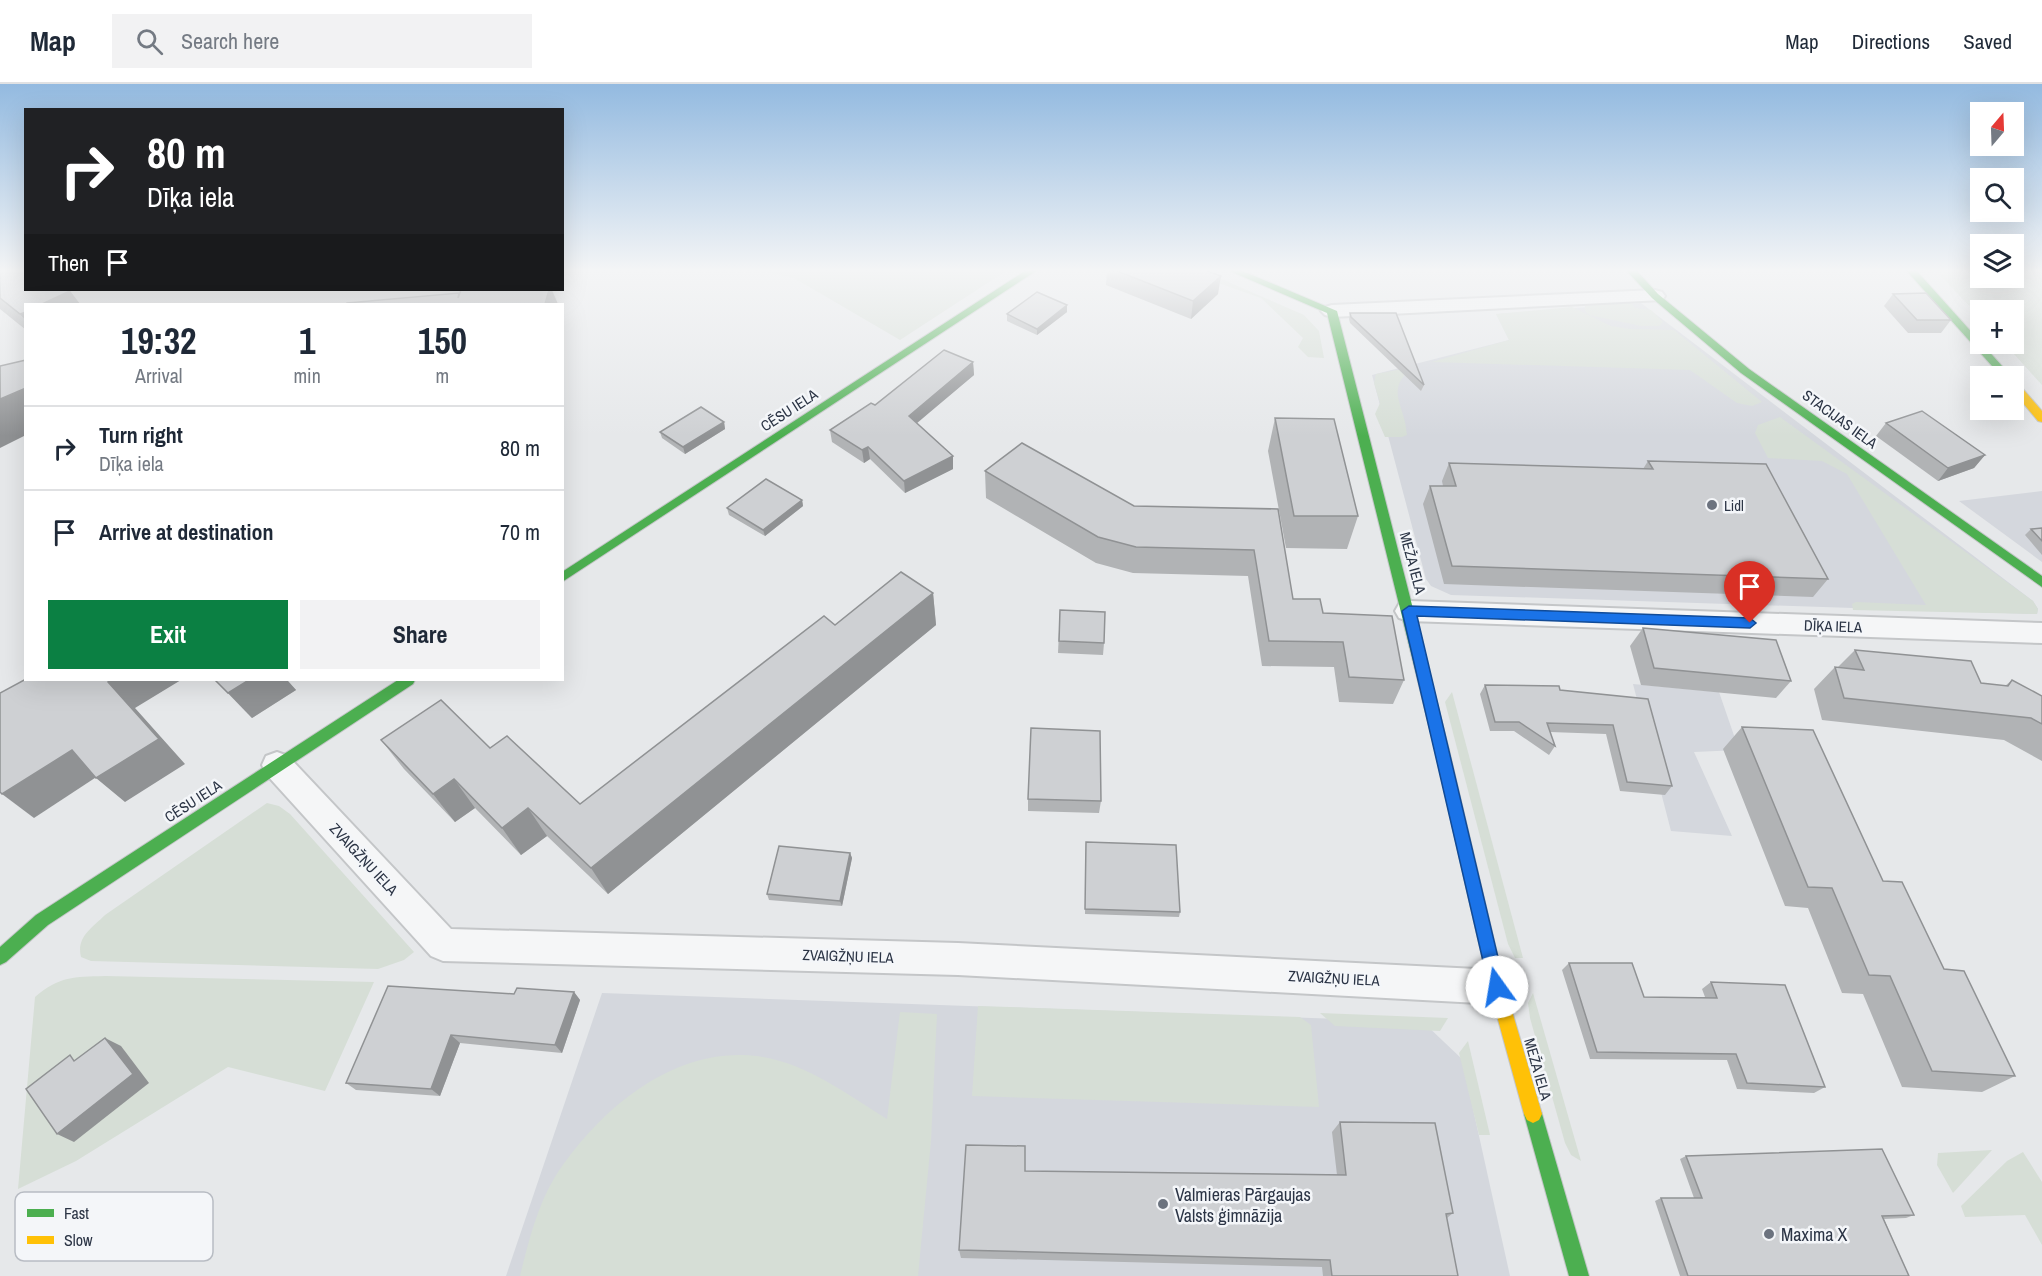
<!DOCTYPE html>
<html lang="en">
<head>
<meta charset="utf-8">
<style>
	:root { --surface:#fff; --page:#f2f2f3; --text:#1f2937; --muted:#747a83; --line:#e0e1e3; --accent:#0b8043 }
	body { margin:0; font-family:"Archivo Narrow",sans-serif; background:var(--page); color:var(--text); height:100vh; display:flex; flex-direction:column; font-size:22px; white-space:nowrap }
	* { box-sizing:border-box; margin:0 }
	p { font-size:20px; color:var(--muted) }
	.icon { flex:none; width:33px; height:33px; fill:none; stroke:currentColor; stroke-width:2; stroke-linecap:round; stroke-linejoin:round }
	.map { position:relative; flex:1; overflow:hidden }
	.sheet { position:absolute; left:24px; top:219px; width:540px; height:378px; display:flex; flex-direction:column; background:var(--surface); border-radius:0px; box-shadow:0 6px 24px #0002 }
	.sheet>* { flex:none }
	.top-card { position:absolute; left:24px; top:24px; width:540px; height:183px; border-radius:0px; box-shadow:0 6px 24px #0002; background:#202124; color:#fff; overflow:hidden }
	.needle { width:39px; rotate:19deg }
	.fabs { position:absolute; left:1970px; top:18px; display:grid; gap:12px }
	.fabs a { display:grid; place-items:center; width:54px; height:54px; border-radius:0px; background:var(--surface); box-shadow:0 6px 24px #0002; font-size:30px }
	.pin { position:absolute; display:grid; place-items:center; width:51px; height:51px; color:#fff; margin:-62px -26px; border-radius:50% 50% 50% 0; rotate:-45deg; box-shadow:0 0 6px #0007 }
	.pin .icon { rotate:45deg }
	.me { position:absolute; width:66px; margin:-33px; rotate:347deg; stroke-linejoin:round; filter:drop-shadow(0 0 4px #0008) }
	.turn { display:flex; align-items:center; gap:21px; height:126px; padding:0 24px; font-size:27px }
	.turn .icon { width:78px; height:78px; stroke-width:2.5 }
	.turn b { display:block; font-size:42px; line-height:51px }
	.then { display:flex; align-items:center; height:57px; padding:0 24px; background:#0003; gap:12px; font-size:22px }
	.eta { display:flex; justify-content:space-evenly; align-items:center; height:102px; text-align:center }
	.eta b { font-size:36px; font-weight:800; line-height:42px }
	.cta { display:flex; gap:12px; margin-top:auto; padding:12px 24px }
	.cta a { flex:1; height:69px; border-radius:0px; background:var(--accent); color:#fff; font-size:24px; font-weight:800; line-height:69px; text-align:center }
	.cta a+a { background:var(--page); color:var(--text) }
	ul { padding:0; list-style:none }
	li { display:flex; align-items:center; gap:18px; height:84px; padding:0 24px; border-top:2px solid var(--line) }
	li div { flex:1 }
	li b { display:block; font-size:22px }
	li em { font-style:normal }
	header { display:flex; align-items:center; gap:36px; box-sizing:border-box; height:84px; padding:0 30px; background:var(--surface); border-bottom:2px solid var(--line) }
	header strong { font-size:28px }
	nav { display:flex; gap:33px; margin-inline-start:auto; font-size:21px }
	.search { width:420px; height:54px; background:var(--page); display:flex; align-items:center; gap:15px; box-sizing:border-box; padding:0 21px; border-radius:0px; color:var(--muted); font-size:22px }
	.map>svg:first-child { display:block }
	.built { fill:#d4d7dd }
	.green { fill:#d6ded6 }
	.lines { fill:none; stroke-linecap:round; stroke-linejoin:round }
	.street-casing { stroke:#c4c6c8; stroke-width:4 }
	.fast-casing { stroke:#c4c6c8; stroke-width:2 }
	.slow-casing { stroke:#c4c6c8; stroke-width:2 }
	.street { fill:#f5f6f7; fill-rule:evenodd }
	.fast { fill:#4caf50; fill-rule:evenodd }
	.slow { fill:#ffc107; fill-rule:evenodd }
	.wall { fill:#b1b3b5 }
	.shaded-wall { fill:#909294 }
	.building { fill:#ced0d3; stroke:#909294; stroke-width:1.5 }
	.route { fill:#1a73e8; stroke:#114b97; stroke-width:1.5 }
	.poi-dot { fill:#6c737f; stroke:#f4f6f9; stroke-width:2 }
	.labels { text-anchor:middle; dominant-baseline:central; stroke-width:5; stroke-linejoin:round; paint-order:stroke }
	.street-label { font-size:15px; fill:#2b3445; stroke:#f4f6f9 }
	.poi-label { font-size:15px; fill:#2b3445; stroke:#f4f6f9; text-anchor:start }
	.near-poi-label { font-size:18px; fill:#2b3445; stroke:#f4f6f9; text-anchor:start }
	.key { fill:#f4f6f9; stroke:#b8bcc3; stroke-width:1.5 }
	.key-label { font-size:16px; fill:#2b3445 }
</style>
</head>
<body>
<header>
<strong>Map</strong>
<div class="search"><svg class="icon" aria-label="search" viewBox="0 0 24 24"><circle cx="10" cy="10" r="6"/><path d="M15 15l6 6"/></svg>Search here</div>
<nav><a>Map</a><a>Directions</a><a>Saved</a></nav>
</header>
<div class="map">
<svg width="2042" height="1192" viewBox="0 0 2042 1192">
	<rect width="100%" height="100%" fill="#e6e8ea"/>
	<!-- built -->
	<g class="built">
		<path d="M1641 219 2033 517 2038 525 2037 530 1451 511 1431 502 1426 495 1372 291 1509 256 1496 230Z"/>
		<path d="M2042 407V478L1959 417Z"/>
		<path d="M1633 600 1719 608 1739 666 1694 668 1732 752 1671 747Z"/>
		<path d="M602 909 1423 938 1462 975 1510 1192H506Z"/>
	</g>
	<!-- green -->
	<g class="green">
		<path d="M754 185H1009L900 256 794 194Z"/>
		<path d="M2013 185H2042V301L2005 260H2013V226H1980V233L1939 190 1980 186V194H2013Z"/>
		<path d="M1210 190 1304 231 1319 247 1324 274 1308 273 1298 263 1303 254 1261 214 1204 194Z"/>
		<path d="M1619 218 1631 219 1635 224 1651 226 1663 238 1659 242H1641L1589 231 1585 227V222Z"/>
		<path d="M1572 223 1611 242 1630 245 1674 246 1762 318 1752 322 1737 319 1690 286 1432 278 1509 256 1496 230Z"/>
		<path d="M1413 283C1384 307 1405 319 1407 351L1402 353H1385L1375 330 1380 319 1374 299 1376 290Z"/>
		<path d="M1780 333 2033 517 2038 525 2037 530 1853 526 1852 520 1856 518 1926 521 1847 390 1822 377 1768 374 1755 349 1758 341Z"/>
		<path d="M1452 608 1523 874H1515L1508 860 1445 618Z"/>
		<path d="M267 719 279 722 290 730 414 868 404 876 378 885 91 877 81 873C76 853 92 844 105 831Z"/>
		<path d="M105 892 374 898 325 1007 228 983 76 1077 18 1105 35 913C60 892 73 893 105 892Z"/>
		<path d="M1533 909 1581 1077 1571 1071 1565 1059 1530 934 1528 919Z"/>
		<path d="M978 922 1300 933 1311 941 1319 1023 972 1012Z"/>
		<path d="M900 928 937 930 931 1057 918 1192H520C528 1160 537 1122 555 1093 595 1031 664 969 743 971 797 972 843 1008 887 1035Z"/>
		<path d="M1320 929 1448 934 1440 947 1335 942Z"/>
		<path d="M1468 957 1490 1051H1479L1459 969Z"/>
		<path d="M1992 1066 1953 1109 1937 1081 1938 1069Z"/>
		<path d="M2023 1068 2042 1098V1161L2025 1131 1965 1133 1961 1122 2007 1077Z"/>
	</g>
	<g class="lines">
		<defs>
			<g id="street">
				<path d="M1655 206 1662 208 1665 212 1662 216 1332 233 1325 231 1321 227 1325 223 1332 221Z"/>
				<path d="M1409 517 2042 539V559L1409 537 1399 534 1395 527 1399 520Z"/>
				<path d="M277 668 288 672 451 845 958 859 1497 886 1509 891 1514 903 1509 915 1497 920 958 891 443 877 431 872 266 690 262 681 266 672Z"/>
			</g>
			<g id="fast">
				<path d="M1028 185H1039L562 498V488Z"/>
				<path d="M1225 185H1238L1337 227 1449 666 1447 670 1442 672 1437 670 1435 666 1327 229Z"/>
				<path d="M1625 185H1635L1658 210 1749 285 2042 492V503L1741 289 1652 214Z"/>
				<path d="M1905 185H1915L2011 292H2001Z"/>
				<path d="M398 596H415L413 600 48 841 6 878 0 881V863L36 831Z"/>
				<path d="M1533 1021 1539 1024 1542 1030 1589 1192H1569L1524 1030 1527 1024Z"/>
			</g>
			<g id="slow">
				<path d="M2013 297 2017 298 2042 327V338L2038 337 2013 307Z"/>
				<path d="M1442 660 1447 662 1449 666 1505 903 1542 1030 1539 1036 1533 1039 1527 1036 1524 1030 1489 903 1435 666 1437 662Z"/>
			</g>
		</defs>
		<!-- street casing -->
		<use href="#street" class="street-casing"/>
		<!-- fast casing -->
		<use href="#fast" class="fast-casing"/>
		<!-- slow casing -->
		<use href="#slow" class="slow-casing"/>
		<!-- street -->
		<use href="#street" class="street"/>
		<!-- fast -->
		<use href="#fast" class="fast"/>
		<!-- slow -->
		<use href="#slow" class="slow"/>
	</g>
	<!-- wall -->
	<g class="wall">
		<path d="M0 185 70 207 80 220H26V246L0 225Z"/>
		<path d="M1107 185H1202L1218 210 1191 235 1106 201Z"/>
		<path d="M1893 210 1951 236 1941 249H1908L1884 222Z"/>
		<path d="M1067 228 1037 251 1007 237V230Z"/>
		<path d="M1350 229 1424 301 1421 307 1350 239 1349 235Z"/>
		<path d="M973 278 974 291 916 339 953 372V385L905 409 870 375 864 379 832 358 830 346 875 321Z"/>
		<path d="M1275 334 1358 432 1347 465 1286 464 1268 367Z"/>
		<path d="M724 338 725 345 685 370 662 354 660 348Z"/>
		<path d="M1886 339 1985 371 1974 384 1938 397 1876 352Z"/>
		<path d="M1648 377 1828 495 1813 513 1444 500 1423 420 1430 402H1443L1442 397 1449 379 1643 385Z"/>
		<path d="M985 387 1134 422 1278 425 1293 515 1323 529 1404 596 1393 620 1339 618 1334 583 1262 582 1248 492 1133 489 1096 479 986 414Z"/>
		<path d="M802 416 803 422 765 452 729 431 727 424Z"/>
		<path d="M2042 444V471L2025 451 2031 445Z"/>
		<path d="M933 509 936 541 608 810 547 752 521 771 475 724 455 738 404 685 381 656 490 664 580 720 835 541Z"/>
		<path d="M1060 526 1104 559 1103 571 1058 569Z"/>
		<path d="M1643 544 1791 597 1776 614 1641 601 1630 562Z"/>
		<path d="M1855 566 1981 599 2005 602 2012 596 2042 612V677L2004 656 1822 636 1814 605 1835 583H1838Z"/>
		<path d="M215 596H287L296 606 252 634Z"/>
		<path d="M1485 601 1560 606 1648 615 1672 702 1665 711 1620 707 1606 650 1550 648 1555 662 1549 671 1514 647H1490L1480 610Z"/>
		<path d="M1742 643 1883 797 1944 885 2015 992 1982 1008 1902 1003 1863 910 1842 909 1808 824 1785 822 1723 665Z"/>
		<path d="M1028 715 1101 717 1099 729 1028 727Z"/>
		<path d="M1086 758 1180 828 1179 833 1085 830Z"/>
		<path d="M850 769 852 774 842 822 769 816 767 810Z"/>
		<path d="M1569 879 1644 913H1705L1702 905 1711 898 1825 1003 1814 1009 1737 1005 1727 976 1590 975 1562 886Z"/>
		<path d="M574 908 580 916 562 969 460 959 440 1012 356 1006 346 999 514 910Z"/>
		<path d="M1340 1038 1453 1129 1447 1134 1458 1192H1323L1322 1183 961 1174 959 1166 1025 1087 1337 1091 1332 1048Z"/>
		<path d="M1686 1072 1914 1131 1906 1134 1884 1135 1909 1192H1680L1655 1117 1661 1114H1694L1680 1075Z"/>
	</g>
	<!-- shaded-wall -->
	<g class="shaded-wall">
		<path d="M1221 192 1218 210 1191 235 1193 217Z"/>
		<path d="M549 206H552L558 220H545Z"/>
		<path d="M70 207 80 220H42Z"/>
		<path d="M1067 221V228L1037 251V245Z"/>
		<path d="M26 228V237L20 230Z"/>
		<path d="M973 278 974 291 910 345 909 332Z"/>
		<path d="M26 304V351L0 364V315Z"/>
		<path d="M724 338 725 345 685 370 683 363Z"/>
		<path d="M868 363 870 375 864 379 862 366Z"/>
		<path d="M1985 371 1974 384 1938 397 1948 384Z"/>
		<path d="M953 372V385L905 409 904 397Z"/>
		<path d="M802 416 803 422 765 452 763 446Z"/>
		<path d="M933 509 936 541 608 810 591 784Z"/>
		<path d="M112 596H181L135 624 185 680 125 718 96 694 108 598Z"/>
		<path d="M249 596H287L296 606 252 634 228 609Z"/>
		<path d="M72 666 101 690 34 734 2 710Z"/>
		<path d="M454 695 475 724 455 738 433 710Z"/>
		<path d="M528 724 547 752 521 771 502 744Z"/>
		<path d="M850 769 852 774 842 822 840 817Z"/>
		<path d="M574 908 580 916 562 969 555 961Z"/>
		<path d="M451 951 460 959 440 1012 431 1005Z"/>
		<path d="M105 954 121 962 149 999 74 1058 57 1050Z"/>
	</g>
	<!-- building -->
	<g class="building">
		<path d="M0 185H26V206H68L70 207 42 220H26V228L20 230 0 214Z"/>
		<path d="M1112 185H1202L1221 192 1193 217Z"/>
		<path d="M461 206H549L545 220H346L347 219 459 209 458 214Z"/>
		<path d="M1037 208 1067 221 1037 245 1007 230Z"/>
		<path d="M1926 209 1951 236H1917L1893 210Z"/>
		<path d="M1350 229H1396L1424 301 1351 233Z"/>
		<path d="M944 266 973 278 909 332 953 372 904 397 868 363 862 366 830 346 871 319 875 321Z"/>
		<path d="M26 276V304L0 315V282Z"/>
		<path d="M701 323 724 338 683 363 660 348Z"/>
		<path d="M1922 327 1985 371 1948 384 1886 339Z"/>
		<path d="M1275 334 1334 335 1358 432H1294Z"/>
		<path d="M1022 359 1134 422 1278 425 1293 515H1320L1323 529 1392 532 1404 596 1349 593 1343 558 1269 557 1254 466 1136 463 1098 453 985 387Z"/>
		<path d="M1648 377 1766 380 1828 495 1452 482 1430 402H1456L1449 379 1653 385Z"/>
		<path d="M766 395 802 416 763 446 727 424Z"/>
		<path d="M2042 444V457L2031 445Z"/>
		<path d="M901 488 933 509 591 784 528 724 502 744 454 695 433 710 381 656 441 616 490 664 507 652 580 720 824 532 835 541Z"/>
		<path d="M1060 526 1105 528 1104 559 1059 557Z"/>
		<path d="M1643 544 1776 556 1791 597 1654 584Z"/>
		<path d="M1855 566 1971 577 1981 599 2008 602 2012 596 2042 612V640L2031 634 1844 614 1835 583 1864 586Z"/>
		<path d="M26 595 112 596 108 598 159 655 96 694 72 666 2 710 0 708V609Z"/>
		<path d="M215 596H249L228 609Z"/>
		<path d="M1485 601 1559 602 1560 606 1648 615 1672 702 1627 698 1613 641 1547 639 1555 662 1519 638H1495Z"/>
		<path d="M1742 643 1813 646 1883 797 1902 798 1944 885 1964 887 2015 992 1932 987 1890 892 1869 891 1832 804 1808 803Z"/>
		<path d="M1031 644 1100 647 1101 717 1028 715Z"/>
		<path d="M1086 758 1176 761 1180 828 1085 825Z"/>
		<path d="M779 762 850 769 840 817 767 810Z"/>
		<path d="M1569 879H1632L1644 913 1717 914 1711 898 1785 901 1825 1003 1747 999 1736 970 1597 968Z"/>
		<path d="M388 902 514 910 517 904 574 908 555 961 451 951 431 1005 346 999Z"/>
		<path d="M105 954 133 990 57 1050 26 1005 70 971 74 977Z"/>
		<path d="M1340 1038 1435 1039 1453 1129 1446 1130 1458 1192H1332L1330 1176 959 1166 966 1061 1025 1062V1087L1346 1091Z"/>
		<path d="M1882 1065 1914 1131 1882 1132 1909 1192H1688L1661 1114H1702L1686 1072Z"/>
	</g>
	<!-- sky -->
	<linearGradient id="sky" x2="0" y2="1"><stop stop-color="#93bae0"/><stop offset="0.53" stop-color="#f4f5f6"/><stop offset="1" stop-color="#f4f5f6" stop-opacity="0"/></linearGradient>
	<rect width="2042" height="352" fill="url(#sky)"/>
	<!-- route -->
	<path class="route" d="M1409 522 1750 534 1756 539 1750 544 1417 532 1505 903 1503 909 1497 911 1491 909 1489 903 1402 527Z"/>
	<!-- markers -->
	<g class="poi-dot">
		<circle cx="1712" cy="421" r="6"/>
		<circle cx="1163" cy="1120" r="6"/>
		<circle cx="1769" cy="1150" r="6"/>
	</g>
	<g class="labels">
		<!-- street labels -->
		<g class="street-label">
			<text transform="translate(789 326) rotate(-33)">CĒSU IELA</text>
			<text transform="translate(1840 335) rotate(36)">STACIJAS IELA</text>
			<text transform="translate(1413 479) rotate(75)">MEŽA IELA</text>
			<text transform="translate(1833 542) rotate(2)">DĪĶA IELA</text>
			<text transform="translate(193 717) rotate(-33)">CĒSU IELA</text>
			<text transform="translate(364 775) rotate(47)">ZVAIGŽŅU IELA</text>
			<text transform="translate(848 872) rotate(2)">ZVAIGŽŅU IELA</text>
			<text transform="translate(1334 894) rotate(3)">ZVAIGŽŅU IELA</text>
			<text transform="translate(1538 985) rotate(74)">MEŽA IELA</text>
		</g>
		<!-- poi labels -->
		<g class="poi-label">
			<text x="1724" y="421">Lidl</text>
		</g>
		<!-- near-poi labels -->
		<g class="near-poi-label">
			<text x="1175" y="1110">Valmieras Pārgaujas<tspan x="1175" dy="21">Valsts ģimnāzija</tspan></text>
			<text x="1781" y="1150">Maxima X</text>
		</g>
	</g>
	<!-- legend -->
	<rect x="15" y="1108" width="198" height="69" rx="9" class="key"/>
	<rect x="27" y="1125" width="27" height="8" fill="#4caf50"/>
	<rect x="27" y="1152" width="27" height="8" fill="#ffc107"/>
	<g class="key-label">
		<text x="64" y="1135">Fast</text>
		<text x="64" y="1162">Slow</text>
	</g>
</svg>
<div class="fabs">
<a><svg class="needle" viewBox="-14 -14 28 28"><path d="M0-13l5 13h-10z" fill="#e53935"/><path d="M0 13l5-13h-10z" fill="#747a83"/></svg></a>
<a><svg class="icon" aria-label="search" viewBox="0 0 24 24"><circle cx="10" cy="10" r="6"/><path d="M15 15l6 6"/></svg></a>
<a><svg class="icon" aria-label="layers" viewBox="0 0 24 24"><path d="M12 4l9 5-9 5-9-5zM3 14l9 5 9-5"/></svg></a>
<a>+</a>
<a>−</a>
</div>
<div class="pin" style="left:1750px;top:539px;background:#d93025"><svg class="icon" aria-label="arrive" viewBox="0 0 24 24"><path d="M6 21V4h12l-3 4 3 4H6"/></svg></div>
<svg class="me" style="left:1497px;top:903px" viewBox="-20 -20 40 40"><circle r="19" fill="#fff"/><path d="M0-13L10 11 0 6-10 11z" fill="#1a73e8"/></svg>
<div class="top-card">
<div class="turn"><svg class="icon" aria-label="right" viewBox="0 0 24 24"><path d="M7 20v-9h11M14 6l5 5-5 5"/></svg><div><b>80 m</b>Dīķa iela</div></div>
<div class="then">Then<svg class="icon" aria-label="arrive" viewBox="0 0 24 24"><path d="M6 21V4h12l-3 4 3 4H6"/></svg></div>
</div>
<section class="sheet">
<div class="eta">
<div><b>19:32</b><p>Arrival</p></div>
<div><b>1</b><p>min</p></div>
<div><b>150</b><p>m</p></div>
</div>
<ul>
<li><svg class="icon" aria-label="right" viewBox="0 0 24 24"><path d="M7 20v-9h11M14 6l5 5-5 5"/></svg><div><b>Turn right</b><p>Dīķa iela</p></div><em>80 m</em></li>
<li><svg class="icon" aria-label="arrive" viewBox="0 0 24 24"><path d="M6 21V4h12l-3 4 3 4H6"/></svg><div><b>Arrive at destination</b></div><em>70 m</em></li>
</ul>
<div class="cta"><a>Exit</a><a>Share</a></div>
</section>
</div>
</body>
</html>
